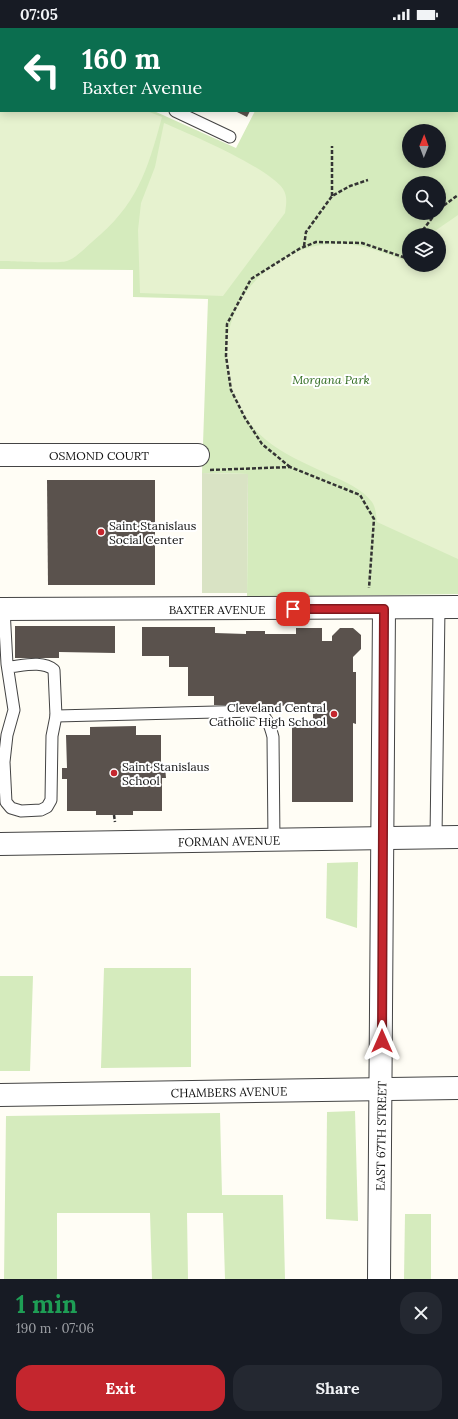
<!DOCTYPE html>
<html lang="en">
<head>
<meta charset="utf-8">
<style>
	:root { --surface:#171b24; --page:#242831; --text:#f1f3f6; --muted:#9ea1a6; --accent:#c4262e }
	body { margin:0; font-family:Lora,serif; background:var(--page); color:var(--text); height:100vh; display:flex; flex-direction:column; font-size:15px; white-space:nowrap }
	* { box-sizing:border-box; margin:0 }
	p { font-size:13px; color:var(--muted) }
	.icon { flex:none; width:22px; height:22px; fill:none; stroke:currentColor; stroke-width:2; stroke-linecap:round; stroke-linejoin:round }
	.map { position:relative; height:1251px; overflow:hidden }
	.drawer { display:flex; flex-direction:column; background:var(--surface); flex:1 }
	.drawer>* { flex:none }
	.top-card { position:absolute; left:0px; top:0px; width:458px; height:84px; box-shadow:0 2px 10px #0003; background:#0b6e4f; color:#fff; overflow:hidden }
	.needle { width:26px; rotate:1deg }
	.tools { position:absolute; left:402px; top:96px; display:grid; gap:8px }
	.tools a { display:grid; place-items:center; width:44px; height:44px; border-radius:50%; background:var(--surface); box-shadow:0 2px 10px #0003; font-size:20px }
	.pin { position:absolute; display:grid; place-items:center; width:34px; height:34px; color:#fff; margin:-17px; border-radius:8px; box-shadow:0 2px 6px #0006 }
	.me { position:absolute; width:44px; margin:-22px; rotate:0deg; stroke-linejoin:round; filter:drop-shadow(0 0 3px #0008) }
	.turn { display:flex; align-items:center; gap:14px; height:84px; padding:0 16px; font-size:18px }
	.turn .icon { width:52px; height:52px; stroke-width:2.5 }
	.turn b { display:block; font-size:28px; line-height:34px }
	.round { display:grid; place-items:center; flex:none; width:42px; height:42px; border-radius:16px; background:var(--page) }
	.headline { display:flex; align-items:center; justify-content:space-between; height:68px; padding:0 16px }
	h1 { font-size:24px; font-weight:700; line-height:30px; color:#1e9e55 }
	.cta { display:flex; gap:8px; margin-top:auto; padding:8px 16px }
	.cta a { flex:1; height:46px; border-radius:16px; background:var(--accent); color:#fff; font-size:16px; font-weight:700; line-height:46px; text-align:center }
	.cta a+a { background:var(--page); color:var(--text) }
	.status { display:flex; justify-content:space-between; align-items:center; height:28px; padding:0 20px; background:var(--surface); direction:ltr }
	.status svg { height:11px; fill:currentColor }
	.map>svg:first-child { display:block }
	.green { fill:#d5ebbd; fill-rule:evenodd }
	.cemetery { fill:#d9e3c4 }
	.pitch { fill:#e6f2cf }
	.building { fill:#5a524d }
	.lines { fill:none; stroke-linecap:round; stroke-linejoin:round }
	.service-casing { stroke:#444; stroke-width:13 }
	.minor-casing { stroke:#444; stroke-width:24 }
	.primary-casing { stroke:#222; stroke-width:24 }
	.path { stroke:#333; stroke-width:2.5; stroke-dasharray:4 2; stroke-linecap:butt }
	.service { stroke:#fff; stroke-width:11 }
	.minor { stroke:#fff; stroke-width:22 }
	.primary { stroke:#f9d66b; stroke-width:22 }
	.route-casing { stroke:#7f191e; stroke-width:10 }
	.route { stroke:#c4262e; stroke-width:7 }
	.poi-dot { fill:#c4262e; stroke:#fff; stroke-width:1.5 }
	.labels { text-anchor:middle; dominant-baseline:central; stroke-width:4; stroke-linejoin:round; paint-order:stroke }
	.park-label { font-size:12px; font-style:italic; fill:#2f6b1f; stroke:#fff }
	.street-label { font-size:12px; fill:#111; stroke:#fff }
	.poi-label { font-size:12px; fill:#111; stroke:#fff; text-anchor:start }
</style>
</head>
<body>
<div class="status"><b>07:05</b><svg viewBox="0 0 49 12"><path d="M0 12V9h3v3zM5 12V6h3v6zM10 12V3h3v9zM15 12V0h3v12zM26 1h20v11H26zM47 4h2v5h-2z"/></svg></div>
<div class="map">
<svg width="458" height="1251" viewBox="0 0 458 1251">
	<rect width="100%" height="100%" fill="#fffdf5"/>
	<!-- green -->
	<g class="green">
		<path d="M0 14 1 83H154L236 120 255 83H457V63L458 64V566L247 569 248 446 202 445 208 271 133 269V242L0 241ZM409 103H439V133H409ZM409 155H439V185H409ZM409 207H439V237H409Z"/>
		<path d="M358 834 357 900 326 890 327 835Z"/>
		<path d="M104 940H191V1039L101 1040Z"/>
		<path d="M0 948H33L30 1043H0Z"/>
		<path d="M355 1083 358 1193 326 1191 327 1084Z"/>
		<path d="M220 1085 222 1167H283L285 1251H225L223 1185H187L188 1251H152L150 1185H57V1251H4L6 1088Z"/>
		<path d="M405 1186H431V1251H404Z"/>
	</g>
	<!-- cemetery -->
	<path class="cemetery" d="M202 445 248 446 247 565H202Z"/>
	<!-- pitch -->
	<g class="pitch">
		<path d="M0 19 1 83H147L162 89C147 144 137 177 92 214 85 220 76 230 67 233 59 236 12 233 0 233Z"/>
		<path d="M164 95C190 106 269 140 283 161 288 169 286 177 285 185L223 268 140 265 138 202 141 175 155 139Z"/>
		<path d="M458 187V531L377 494C376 487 376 480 372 474 362 461 346 454 332 448 301 433 270 422 249 394 200 329 234 240 311 219 347 210 375 221 408 234L409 232V237H439V207H429Z"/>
	</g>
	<!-- building -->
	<g class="building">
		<path d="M235 83H250L247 89Z"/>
		<path d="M47 452H155V557H48Z"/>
		<path d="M15 598H115V625L59 624V630H15Z"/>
		<path d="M142 599H215V605L246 606V603H265V606H296V600H322V613H332V608L340 600H353L361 607V621L353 629V644H356V696L353 695V774H292V695H313V678L214 677V668H188V639H169V628H142Z"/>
		<path d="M136 698V707H161V739H165L166 750H162V783H133V787H96V783H67V751H62V740H67L66 707H90V699Z"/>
	</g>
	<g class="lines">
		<defs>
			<g id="service">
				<path d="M0 1H1"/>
				<path d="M77 1V0"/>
				<path d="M163 1 164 0"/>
				<path d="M175 83 230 109"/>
				<path d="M4 581 7 636 14 682 7 707 4 734 6 774 11 780 21 783 41 782 47 779 51 772 52 708 56 688 54 642C42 632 22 638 8 639"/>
				<path d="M56 688 256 683C267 688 270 697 273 709L274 813"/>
				<path d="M436 810 439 579"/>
			</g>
			<g id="minor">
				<path d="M0 427H198"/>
				<path d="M0 581 458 579"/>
				<path d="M0 816 458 809"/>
				<path d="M0 1067 458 1060"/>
				<path d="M379 1251 384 581"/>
			</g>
			<g id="primary">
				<path d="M422 0 424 1"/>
				<path d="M457 31 458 32"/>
			</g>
		</defs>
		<!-- service casing -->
		<use href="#service" class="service-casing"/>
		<!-- minor casing -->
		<use href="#minor" class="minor-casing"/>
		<!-- primary casing -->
		<use href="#primary" class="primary-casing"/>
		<!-- path -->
		<g class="path">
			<path d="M332 168V118"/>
			<path d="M439 181 458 167"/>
			<path d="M419 207 436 185"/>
			<path d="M304 218 306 204 332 168 350 158 368 152"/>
			<path d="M290 439 262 416 245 390 231 362 226 328 227 296 251 251 299 221 316 214 362 215 406 230 409 226"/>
			<path d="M210 442 290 439 360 467 374 491 369 560"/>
			<path d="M114 787 115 794"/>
		</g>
		<!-- service -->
		<use href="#service" class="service"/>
		<!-- minor -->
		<use href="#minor" class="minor"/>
		<!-- primary -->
		<use href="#primary" class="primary"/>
	</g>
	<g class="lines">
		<defs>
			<path id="route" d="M293 581H384L382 1013"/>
		</defs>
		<!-- route casing -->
		<use href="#route" class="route-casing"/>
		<!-- route -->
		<use href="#route" class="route"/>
	</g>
	<!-- markers -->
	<g class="poi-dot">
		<circle cx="101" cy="504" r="4"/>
		<circle cx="334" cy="686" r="4"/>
		<circle cx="114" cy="745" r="4"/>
	</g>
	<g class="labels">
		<!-- park labels -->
		<g class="park-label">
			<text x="331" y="351">Morgana Park</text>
		</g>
		<!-- street labels -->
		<g class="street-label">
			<text x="99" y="427">OSMOND COURT</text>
			<text x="217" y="581">BAXTER AVENUE</text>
			<text transform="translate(229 813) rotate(-1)">FORMAN AVENUE</text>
			<text transform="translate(229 1064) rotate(-1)">CHAMBERS AVENUE</text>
			<text transform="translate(381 1108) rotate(-89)">EAST 67TH STREET</text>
		</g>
		<!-- poi labels -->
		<g class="poi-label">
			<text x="109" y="497">Saint Stanislaus<tspan x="109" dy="14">Social Center</tspan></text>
			<text x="326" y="679" text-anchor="end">Cleveland Central<tspan x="326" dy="14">Catholic High School</tspan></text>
			<text x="122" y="738">Saint Stanislaus<tspan x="122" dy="14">School</tspan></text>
		</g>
	</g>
</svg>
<div class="tools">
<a><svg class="needle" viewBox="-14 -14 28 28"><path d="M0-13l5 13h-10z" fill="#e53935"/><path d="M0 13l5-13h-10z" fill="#9ea1a6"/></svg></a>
<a><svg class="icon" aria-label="search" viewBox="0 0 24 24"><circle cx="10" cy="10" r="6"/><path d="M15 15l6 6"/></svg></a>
<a><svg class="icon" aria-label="layers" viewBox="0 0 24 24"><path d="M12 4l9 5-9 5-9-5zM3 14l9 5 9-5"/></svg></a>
</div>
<div class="pin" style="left:293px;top:581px;background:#d93025"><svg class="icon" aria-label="arrive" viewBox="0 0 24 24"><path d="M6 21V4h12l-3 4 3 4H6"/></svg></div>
<svg class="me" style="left:382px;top:1013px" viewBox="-20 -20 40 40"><path d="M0-17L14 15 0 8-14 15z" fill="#c4262e" stroke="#fff" stroke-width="4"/></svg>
<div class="top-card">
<div class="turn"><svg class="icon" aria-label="left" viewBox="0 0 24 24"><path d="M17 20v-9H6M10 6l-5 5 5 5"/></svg><div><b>160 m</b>Baxter Avenue</div></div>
</div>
</div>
<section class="drawer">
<div class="headline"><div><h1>1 min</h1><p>190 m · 07:06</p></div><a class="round"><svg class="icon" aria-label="close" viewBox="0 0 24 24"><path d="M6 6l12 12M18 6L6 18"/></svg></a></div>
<div class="cta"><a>Exit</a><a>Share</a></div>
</section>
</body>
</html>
